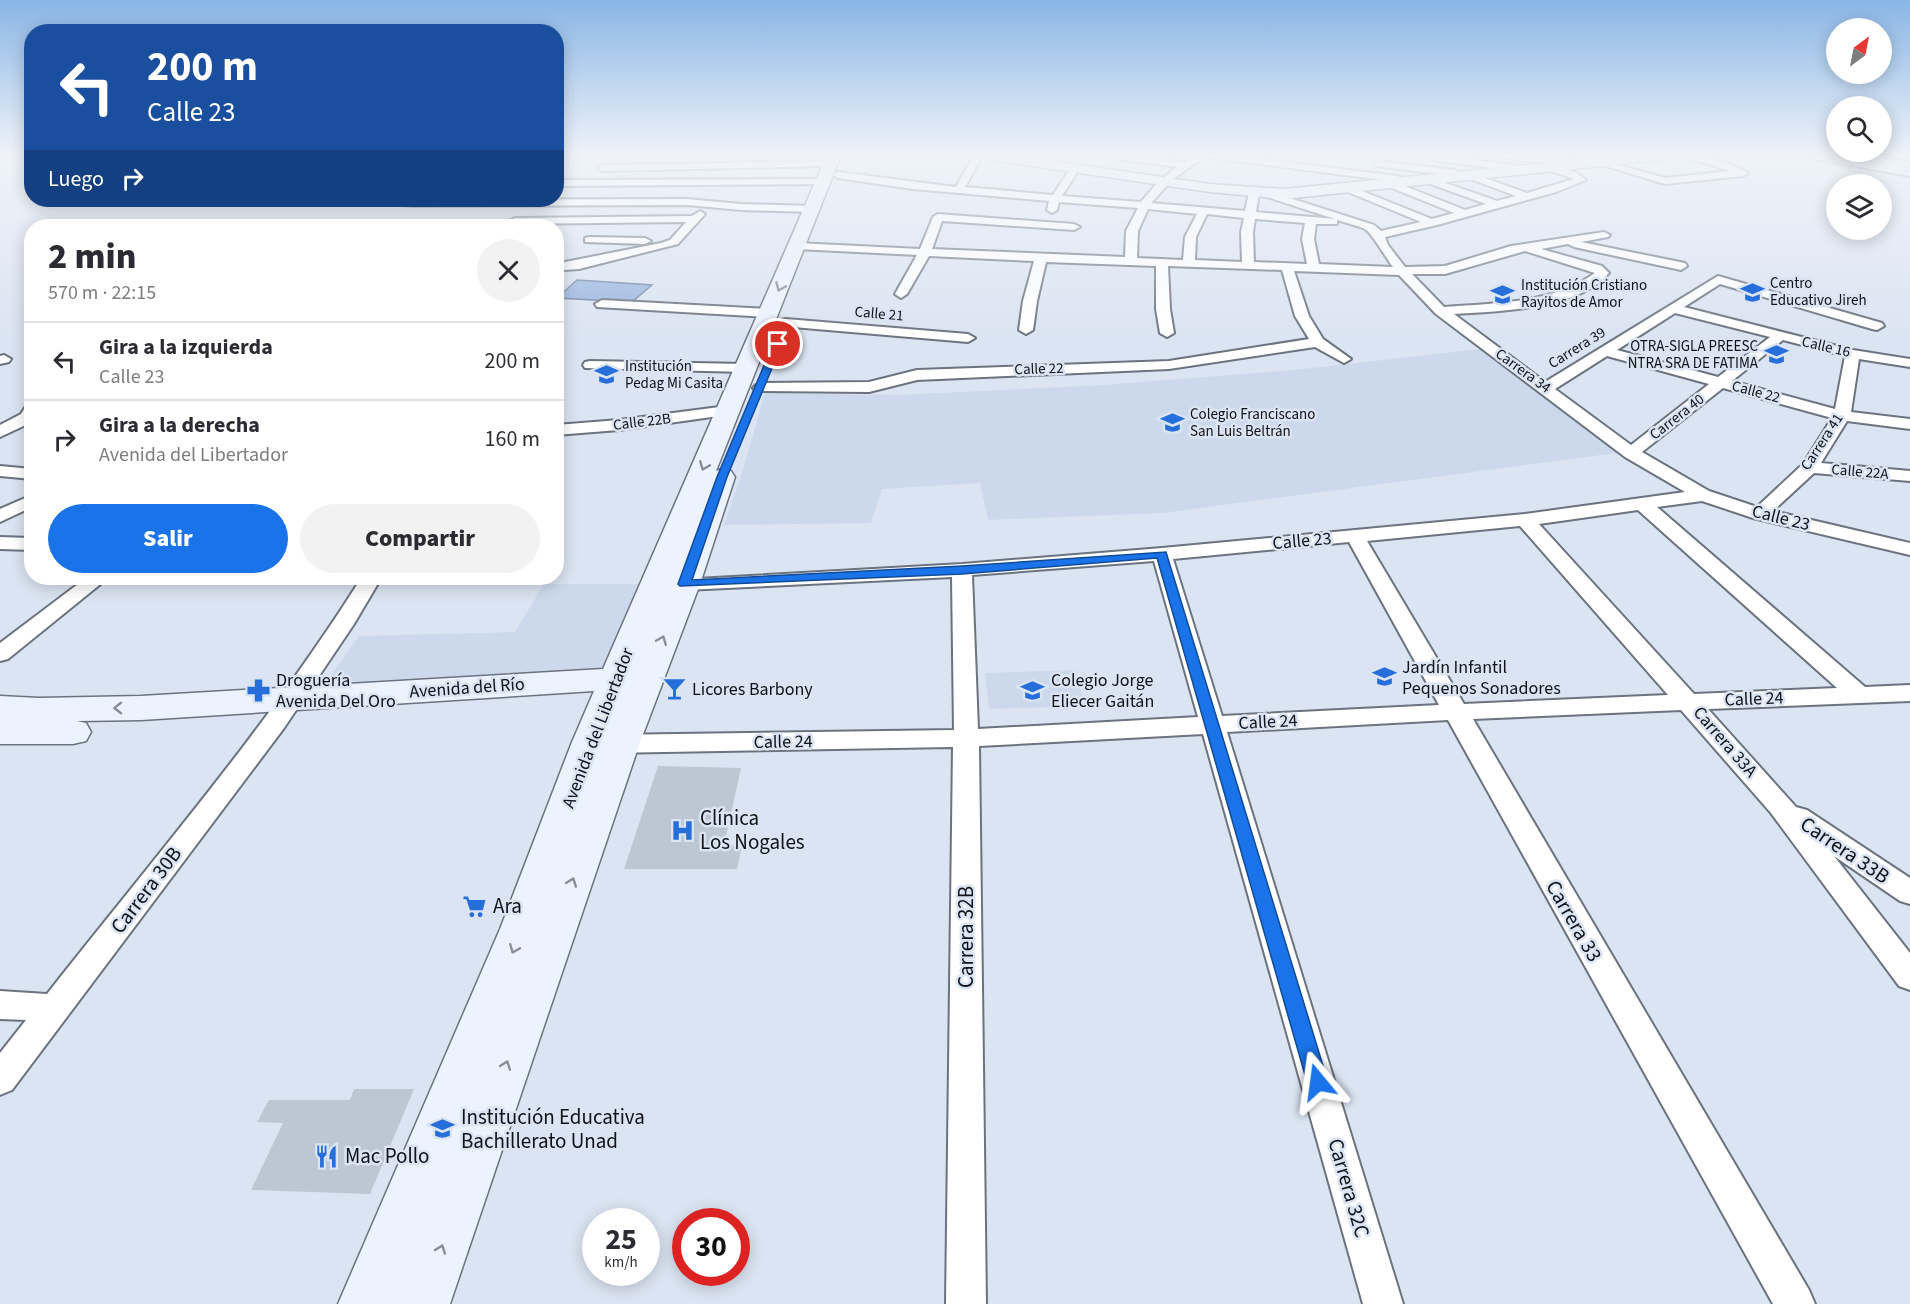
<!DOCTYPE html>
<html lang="es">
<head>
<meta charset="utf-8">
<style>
	:root { --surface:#fff; --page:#f2f2f3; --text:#2b2b33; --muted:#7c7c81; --line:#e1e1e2; --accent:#1a73e8 }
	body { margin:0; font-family:"Source Sans 3",sans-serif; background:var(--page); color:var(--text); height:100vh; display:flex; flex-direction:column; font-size:22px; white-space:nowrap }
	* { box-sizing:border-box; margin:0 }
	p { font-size:20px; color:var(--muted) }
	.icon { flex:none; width:33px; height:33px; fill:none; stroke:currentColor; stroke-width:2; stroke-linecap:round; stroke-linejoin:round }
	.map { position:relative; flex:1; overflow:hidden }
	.panel { position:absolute; left:24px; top:219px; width:540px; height:366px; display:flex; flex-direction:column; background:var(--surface); border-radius:24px; box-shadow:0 3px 15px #0003 }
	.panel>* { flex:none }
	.guide { position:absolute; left:24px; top:24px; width:540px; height:183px; border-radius:24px; box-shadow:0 3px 15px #0003; background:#1a4fa0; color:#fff; overflow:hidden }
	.needle { width:39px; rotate:32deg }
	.controls { position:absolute; left:1826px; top:18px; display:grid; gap:12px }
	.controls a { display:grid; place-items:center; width:66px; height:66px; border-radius:50%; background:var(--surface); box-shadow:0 3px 15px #0003; font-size:30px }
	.speed { position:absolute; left:582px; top:1208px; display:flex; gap:12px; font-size:30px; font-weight:700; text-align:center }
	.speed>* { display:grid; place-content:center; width:78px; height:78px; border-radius:50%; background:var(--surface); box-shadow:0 3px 15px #0003; line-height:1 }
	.speed small { font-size:15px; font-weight:400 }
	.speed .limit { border:9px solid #d22; background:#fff; color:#111 }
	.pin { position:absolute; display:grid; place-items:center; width:51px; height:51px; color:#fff; margin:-26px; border:3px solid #fff; border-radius:50%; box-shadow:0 2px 6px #0007 }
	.me { position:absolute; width:66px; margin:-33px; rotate:344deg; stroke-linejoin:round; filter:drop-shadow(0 0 4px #0008) }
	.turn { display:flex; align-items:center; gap:21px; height:126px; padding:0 24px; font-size:27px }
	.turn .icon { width:78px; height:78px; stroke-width:2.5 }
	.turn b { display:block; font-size:42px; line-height:51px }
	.then { display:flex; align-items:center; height:57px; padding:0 24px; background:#0003; gap:12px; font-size:22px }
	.round { display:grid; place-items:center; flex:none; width:63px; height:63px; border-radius:32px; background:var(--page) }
	.head { display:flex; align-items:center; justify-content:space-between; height:102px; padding:0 24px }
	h1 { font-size:36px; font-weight:800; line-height:45px }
	.button { display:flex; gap:12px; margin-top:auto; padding:12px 24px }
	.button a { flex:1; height:69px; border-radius:36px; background:var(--accent); color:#fff; font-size:24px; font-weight:800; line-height:69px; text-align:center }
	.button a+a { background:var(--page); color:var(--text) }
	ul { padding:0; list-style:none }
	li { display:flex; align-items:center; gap:18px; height:78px; padding:0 24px; border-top:2px solid var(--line) }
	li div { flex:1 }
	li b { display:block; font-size:22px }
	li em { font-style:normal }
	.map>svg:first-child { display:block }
	.built { fill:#ccd9ed }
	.water { fill:#9bb6e0; stroke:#7185a4; stroke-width:1.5 }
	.building { fill:#bdc6d3 }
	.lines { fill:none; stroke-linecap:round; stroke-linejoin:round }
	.street-casing { stroke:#6b737f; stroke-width:4 }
	.secondary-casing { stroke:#6b737f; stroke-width:3 }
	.primary-casing { stroke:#fff; stroke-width:3 }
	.street { fill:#fff; fill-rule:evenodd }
	.secondary { fill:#ecf3fe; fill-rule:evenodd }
	.primary { fill:#d9e7fd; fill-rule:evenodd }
	.rail-casing { stroke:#26292f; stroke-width:3 }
	.rail { stroke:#dbe4f2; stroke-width:2; stroke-dasharray:6; stroke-linecap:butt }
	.oneway { stroke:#898e96 }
	.route { fill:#1a73e8; stroke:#114b97; stroke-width:1.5 }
	.labels { text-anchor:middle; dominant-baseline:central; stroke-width:5; stroke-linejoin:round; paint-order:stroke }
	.far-poi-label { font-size:15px; fill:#101318; stroke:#dbe4f2; text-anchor:start }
	.far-street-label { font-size:15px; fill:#101318; stroke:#dbe4f2 }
	.street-label { font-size:18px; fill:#101318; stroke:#dbe4f2 }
	.poi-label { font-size:18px; fill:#101318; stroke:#dbe4f2; text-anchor:start }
	.near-poi-label { font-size:21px; fill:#101318; stroke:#dbe4f2; text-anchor:start }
	.near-street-label { font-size:21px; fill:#101318; stroke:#dbe4f2 }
</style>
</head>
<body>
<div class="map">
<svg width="1910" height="1304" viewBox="0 0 1910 1304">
	<rect width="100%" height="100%" fill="#dbe4f2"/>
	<!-- built -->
	<g class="built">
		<path d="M1490 348 1624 452 1162 513 988 520 980 483 882 489 871 523 724 525 741 477 765 393 899 395 1103 385 1294 370Z"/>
		<path d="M544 584H646L612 671 321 689 359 636 515 632Z"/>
		<path d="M1076 670 1084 706 989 709 985 673Z"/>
	</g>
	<!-- water -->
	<path class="water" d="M577 280 652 285 632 302 557 298Z"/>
	<!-- building -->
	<g class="building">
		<path d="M658 766 741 768 724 845 742 846 737 869H624Z"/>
		<path d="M354 1089H414L370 1194 251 1190 283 1123 257 1122 269 1100H350Z"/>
	</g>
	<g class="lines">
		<defs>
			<g id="street">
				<path d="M974 155H983L965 187 1053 195 1072 166 1075 165 1080 168 1062 196 1141 202 1157 183 1177 167 1110 158 1106 155H1132L1184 162 1194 155H1231L1397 176 1400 177V181H1392L1465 210 1486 204 1425 182V178H1431L1497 201 1516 196 1465 177V173H1471L1527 193 1574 179 1549 170V166L1552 165 1575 172 1586 180 1556 192 1437 225 1385 237 1388 245 1405 267 1445 266 1511 246 1604 232 1610 235 1608 237 1581 242 1685 263 1687 266 1681 270 1574 247 1568 244 1541 249 1602 266 1609 273C1578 310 1499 311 1454 314L1545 382 1718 276 1882 323 1884 326 1877 330 1872 329 1720 284 1684 307 1853 350 1910 359V367L1859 359 1851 412 1910 419V429L1847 421 1821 463 1910 471V481L1814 473 1773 511 1910 543V555L1753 518 1702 501 1657 507 1865 687 1910 685V701L1708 709 1796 807 1807 810 1910 878V904L1900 901 1834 856 1910 953V990L1899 986 1771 813 1681 710 1473 719 1809 1290 1815 1304H1773L1448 720 1227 732 1403 1304H1363L1203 734 979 746 986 1304H946L953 747 608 753 599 750 596 744 599 738 608 735 954 730 952 577 685 590 678 588 675 584 678 580 962 564 1162 548 1525 514 1685 492 1625 457 1436 314 1399 275 1294 271 1309 316 1323 339 1351 359 1344 363 1315 347 1169 369 917 380 869 392 756 391 753 388 756 385 761 383 869 382 917 370 1169 361 1309 339 1295 316 1282 270 1168 266 1170 309 1174 333 1167 337 1160 333 1156 309V266L1046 262 1037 301 1033 330 1026 334 1019 330 1023 301 1034 261 929 256 907 294 901 298 895 294 917 255 797 249 791 246 797 243 920 249 933 217 938 214 1074 224 1080 227 1074 230 942 221 932 249 1125 257 1126 231 1138 208 1059 202 1057 210 1052 213 1047 210 1049 201 913 189 838 178 833 175 838 172 956 187ZM1204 157 1391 181 1386 184 1387 186 1454 213 1432 219 1347 185 1342 188 1343 190 1421 222 1381 231 1374 225 1268 191 1264 192V196L1335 219 1256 212 1259 193 1254 190 1249 193 1245 211 1151 203 1173 179ZM1148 209 1197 214 1185 237 1183 260 1137 258 1138 231ZM1207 214 1244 218 1241 232 1242 262 1195 260 1196 237ZM1255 219 1305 223 1302 239 1307 264 1254 262 1253 232ZM1337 220C1346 223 1356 225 1365 229 1372 233 1386 258 1393 267L1319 264 1314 239 1316 224H1337ZM1525 251 1595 273C1552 304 1495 303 1444 307L1412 274H1445ZM1675 313 1770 337 1718 377 1617 350ZM1783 340 1845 356 1835 409 1732 381ZM1607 356 1709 384 1631 445 1555 389ZM1723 388 1832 418 1803 464 1757 507 1709 491 1642 452ZM1638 510 1837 688 1694 694 1539 524ZM1520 526 1668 695 1464 704 1367 541ZM1349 542 1439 705 1222 716 1173 559ZM1154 561 1198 717 978 729 972 575Z"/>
				<path d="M1435 155 1514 165 1519 168 1514 171 1432 160 1430 158Z"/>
				<path d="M1498 155H1529L1567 159 1572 162 1567 165 1502 158Z"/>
				<path d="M1679 155C1700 155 1732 162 1748 173L1743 176 1665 184 1586 160 1591 157 1665 178 1730 171Z"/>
				<path d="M1796 155H1818L1910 170V176Z"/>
				<path d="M834 161 836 163 831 166 603 171 598 168 603 165Z"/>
				<path d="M1379 161 1455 170 1460 173 1455 176 1376 166 1374 164Z"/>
				<path d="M824 179 828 180V184L556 186V180Z"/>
				<path d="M687 199 741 204 812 206 817 209 812 212 741 210 687 205 413 206 385 203 380 200Z"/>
				<path d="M700 211 705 214 678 244 579 269 564 270 558 266 560 263 661 243 670 240 686 222 515 224 510 221 515 218 692 216Z"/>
				<path d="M589 237 645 238 651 241 645 244 585 242V238Z"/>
				<path d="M602 300 768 309 775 313 768 317 597 307 595 304Z"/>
				<path d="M786 319 968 334 975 338 968 342 781 326 779 323 781 320Z"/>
				<path d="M4 355 11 359 9 362 0 364V356Z"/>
				<path d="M590 361 745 364 752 368 745 372 585 368 583 365 585 362Z"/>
				<path d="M32 404V422L0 437V425L21 414 26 406Z"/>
				<path d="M727 406 735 411 733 414 619 430 556 435V425L619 420Z"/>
				<path d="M0 466 32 469V479L0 476Z"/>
				<path d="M32 495V507L0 522V509Z"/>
				<path d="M0 537 32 538V550L0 549Z"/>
				<path d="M86 578H108L8 659 0 661V643Z"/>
				<path d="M359 578H379L380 580 354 624 284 728 12 1090 0 1095V1053L26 1020 0 1019V991L47 994C154 858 268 726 360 580Z"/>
			</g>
			<g id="secondary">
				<path d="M827 155H841L716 471 722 469 731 471 735 477 700 584 639 745 450 1304H338L500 929 572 742 594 691 141 720 77 721 86 723 91 732 86 741 73 744H0V720H5H0V696L39 698 141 696 603 669Z"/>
				<path d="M977 155H1013L1210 184 1284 189 1628 155H1677L1670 159 1284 199 1210 192 984 159Z"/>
			</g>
			<path id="primary" d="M1822 155H1852L1910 166V174L1829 159Z"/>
		</defs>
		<!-- street casing -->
		<use href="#street" class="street-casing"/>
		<!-- secondary casing -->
		<use href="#secondary" class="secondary-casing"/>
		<!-- primary casing -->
		<use href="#primary" class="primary-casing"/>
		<!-- street -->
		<use href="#street" class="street"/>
		<!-- secondary -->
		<use href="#secondary" class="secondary"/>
		<!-- primary -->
		<use href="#primary" class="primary"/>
		<defs>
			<path id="rail" d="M1878 155 1910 161"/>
		</defs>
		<!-- rail casing -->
		<use href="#rail" class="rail-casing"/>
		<!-- rail -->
		<use href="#rail" class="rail"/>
	</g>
	<!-- one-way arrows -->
	<defs><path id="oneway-chevron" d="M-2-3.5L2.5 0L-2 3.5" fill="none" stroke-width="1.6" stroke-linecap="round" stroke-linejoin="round" transform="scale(1.5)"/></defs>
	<g class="oneway">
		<use href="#oneway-chevron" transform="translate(780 287) rotate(113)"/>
		<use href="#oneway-chevron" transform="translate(704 466) rotate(112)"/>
		<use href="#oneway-chevron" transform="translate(662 640) rotate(-68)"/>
		<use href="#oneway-chevron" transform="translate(118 708) rotate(179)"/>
		<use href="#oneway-chevron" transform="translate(572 882) rotate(-70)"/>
		<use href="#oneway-chevron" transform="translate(514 949) rotate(112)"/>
		<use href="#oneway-chevron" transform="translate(506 1065) rotate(-70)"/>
		<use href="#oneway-chevron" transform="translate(441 1249) rotate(-70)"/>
	</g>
	<!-- sky -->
	<linearGradient id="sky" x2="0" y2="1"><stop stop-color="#89b5e5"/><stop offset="0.46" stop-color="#eff3f9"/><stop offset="1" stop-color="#eff3f9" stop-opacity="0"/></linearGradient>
	<rect width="1910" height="338" fill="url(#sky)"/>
	<!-- route -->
	<path class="route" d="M778 342 782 344 727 477 692 580 962 566 1166 552 1328 1082 1325 1088 1318 1091 1310 1088 1307 1082 1157 558 962 574 680 586 678 584 717 477 773 344Z"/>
	<!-- icons -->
	<defs>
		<symbol id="school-bare" viewBox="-9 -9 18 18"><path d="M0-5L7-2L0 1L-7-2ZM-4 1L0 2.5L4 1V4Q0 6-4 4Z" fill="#266fdb" stroke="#dbe4f2" stroke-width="2.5" paint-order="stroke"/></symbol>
		<symbol id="bar-bare" viewBox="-9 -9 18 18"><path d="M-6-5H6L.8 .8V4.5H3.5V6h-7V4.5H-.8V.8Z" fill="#266fdb" stroke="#dbe4f2" stroke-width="2.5" paint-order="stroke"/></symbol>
		<symbol id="pharmacy-bare" viewBox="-9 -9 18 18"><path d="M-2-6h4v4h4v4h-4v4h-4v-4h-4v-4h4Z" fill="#266fdb" stroke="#dbe4f2" stroke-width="2.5" paint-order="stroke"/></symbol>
		<symbol id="hospital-bare" viewBox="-9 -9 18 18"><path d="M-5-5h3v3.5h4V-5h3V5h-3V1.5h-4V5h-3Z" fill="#266fdb" stroke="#dbe4f2" stroke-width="2.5" paint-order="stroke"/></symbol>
		<symbol id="supermarket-bare" viewBox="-9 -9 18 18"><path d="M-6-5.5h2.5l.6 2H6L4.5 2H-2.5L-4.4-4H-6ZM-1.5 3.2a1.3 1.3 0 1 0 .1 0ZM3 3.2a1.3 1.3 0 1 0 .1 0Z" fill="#266fdb" stroke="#dbe4f2" stroke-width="2.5" paint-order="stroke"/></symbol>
		<symbol id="restaurant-bare" viewBox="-9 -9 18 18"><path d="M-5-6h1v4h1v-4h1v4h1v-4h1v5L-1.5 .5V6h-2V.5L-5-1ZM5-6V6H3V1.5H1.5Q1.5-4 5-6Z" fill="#266fdb" stroke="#dbe4f2" stroke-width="2.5" paint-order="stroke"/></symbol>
	</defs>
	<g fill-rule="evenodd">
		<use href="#school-bare" x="1736" y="276" width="33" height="33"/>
		<use href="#school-bare" x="1486" y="278" width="33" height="33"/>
		<use href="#school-bare" x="1760" y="338" width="33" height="33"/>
		<use href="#school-bare" x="590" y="358" width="33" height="33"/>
		<use href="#school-bare" x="1156" y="406" width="33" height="33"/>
		<use href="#school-bare" x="1368" y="660" width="33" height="33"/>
		<use href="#bar-bare" x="658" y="672" width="33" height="33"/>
		<use href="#pharmacy-bare" x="242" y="674" width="33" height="33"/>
		<use href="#school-bare" x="1016" y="674" width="33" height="33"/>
		<use href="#hospital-bare" x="666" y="814" width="33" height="33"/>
		<use href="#supermarket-bare" x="458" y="890" width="33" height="33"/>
		<use href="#school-bare" x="426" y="1112" width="33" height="33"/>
		<use href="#restaurant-bare" x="310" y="1140" width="33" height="33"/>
	</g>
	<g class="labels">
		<!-- far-poi labels -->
		<g class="far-poi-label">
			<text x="1770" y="283">Centro<tspan x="1770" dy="17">Educativo Jireh</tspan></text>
			<text x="1521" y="285">Institución Cristiano<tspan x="1521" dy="17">Rayitos de Amor</tspan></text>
			<text x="1758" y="346" text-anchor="end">OTRA-SIGLA PREESC<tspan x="1758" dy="17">NTRA SRA DE FATIMA</tspan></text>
			<text x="625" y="366">Institución<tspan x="625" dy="17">Pedag Mi Casita</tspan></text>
			<text x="1190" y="414">Colegio Franciscano<tspan x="1190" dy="17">San Luis Beltrán</tspan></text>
		</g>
		<!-- far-street labels -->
		<g class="far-street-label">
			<text transform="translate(879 314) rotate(5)">Calle 21</text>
			<text transform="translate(1826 347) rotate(13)">Calle 16</text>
			<text transform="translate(1577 348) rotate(-32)">Carrera 39</text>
			<text transform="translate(1039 369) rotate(-2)">Calle 22</text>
			<text transform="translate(1523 371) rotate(36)">Carrera 34</text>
			<text transform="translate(1756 392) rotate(15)">Calle 22</text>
			<text transform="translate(1677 417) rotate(-38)">Carrera 40</text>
			<text transform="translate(642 422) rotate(-7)">Calle 22B</text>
			<text transform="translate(1822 442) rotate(-57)">Carrera 41</text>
			<text transform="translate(1860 472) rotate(5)">Calle 22A</text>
		</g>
		<!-- street labels -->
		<g class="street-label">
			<text transform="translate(1781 518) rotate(14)">Calle 23</text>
			<text transform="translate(1302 541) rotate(-5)">Calle 23</text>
			<text transform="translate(467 688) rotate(-4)">Avenida del Río</text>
			<text transform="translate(1754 699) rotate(-2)">Calle 24</text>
			<text transform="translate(1268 722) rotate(-3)">Calle 24</text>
			<text transform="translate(598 728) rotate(-69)">Avenida del Libertador</text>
			<text transform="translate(783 742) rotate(-1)">Calle 24</text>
			<text transform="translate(1725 742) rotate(49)">Carrera 33A</text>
		</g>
		<!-- poi labels -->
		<g class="poi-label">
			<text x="1402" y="667">Jardín Infantil<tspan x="1402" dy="21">Pequenos Sonadores</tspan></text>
			<text x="276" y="680">Droguería<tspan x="276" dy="21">Avenida Del Oro</tspan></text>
			<text x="1051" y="680">Colegio Jorge<tspan x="1051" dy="21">Eliecer Gaitán</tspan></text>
			<text x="692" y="689">Licores Barbony</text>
		</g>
		<!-- near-poi labels -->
		<g class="near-poi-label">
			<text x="700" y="818">Clínica<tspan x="700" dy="24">Los Nogales</tspan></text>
			<text x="493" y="906">Ara</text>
			<text x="461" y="1117">Institución Educativa<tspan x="461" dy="24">Bachillerato Unad</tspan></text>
			<text x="345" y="1156">Mac Pollo</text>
		</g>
		<!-- near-street labels -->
		<g class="near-street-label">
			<text transform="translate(1845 850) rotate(34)">Carrera 33B</text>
			<text transform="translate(146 890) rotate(-53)">Carrera 30B</text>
			<text transform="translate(1574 921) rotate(60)">Carrera 33</text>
			<text transform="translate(966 937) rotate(-90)">Carrera 32B</text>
			<text transform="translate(1349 1188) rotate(74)">Carrera 32C</text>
		</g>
	</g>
</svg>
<div class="controls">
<a><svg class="needle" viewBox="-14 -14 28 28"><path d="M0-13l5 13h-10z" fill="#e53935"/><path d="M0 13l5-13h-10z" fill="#7c7c81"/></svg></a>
<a><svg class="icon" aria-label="search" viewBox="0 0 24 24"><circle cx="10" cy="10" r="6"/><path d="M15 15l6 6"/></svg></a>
<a><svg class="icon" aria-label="layers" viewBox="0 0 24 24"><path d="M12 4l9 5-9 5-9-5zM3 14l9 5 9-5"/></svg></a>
</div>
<div class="speed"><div>25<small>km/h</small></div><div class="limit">30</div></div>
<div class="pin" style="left:778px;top:344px;background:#d93025"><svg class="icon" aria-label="arrive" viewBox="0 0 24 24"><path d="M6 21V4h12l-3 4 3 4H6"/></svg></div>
<svg class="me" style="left:1318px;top:1082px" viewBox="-20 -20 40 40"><path d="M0-17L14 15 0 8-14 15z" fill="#1a73e8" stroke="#fff" stroke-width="4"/></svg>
<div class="guide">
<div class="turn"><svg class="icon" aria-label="left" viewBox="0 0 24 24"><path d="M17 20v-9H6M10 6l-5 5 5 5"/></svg><div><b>200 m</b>Calle 23</div></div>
<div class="then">Luego<svg class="icon" aria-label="right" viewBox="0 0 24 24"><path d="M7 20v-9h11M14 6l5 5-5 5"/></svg></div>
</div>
<section class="panel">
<div class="head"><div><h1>2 min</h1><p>570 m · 22:15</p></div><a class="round"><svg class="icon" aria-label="close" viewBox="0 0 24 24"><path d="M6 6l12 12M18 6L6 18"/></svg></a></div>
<ul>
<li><svg class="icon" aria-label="left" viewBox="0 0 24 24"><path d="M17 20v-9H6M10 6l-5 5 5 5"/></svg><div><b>Gira a la izquierda</b><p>Calle 23</p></div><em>200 m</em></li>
<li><svg class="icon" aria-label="right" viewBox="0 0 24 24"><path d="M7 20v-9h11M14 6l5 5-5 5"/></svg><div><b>Gira a la derecha</b><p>Avenida del Libertador</p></div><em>160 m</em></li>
</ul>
<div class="button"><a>Salir</a><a>Compartir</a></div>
</section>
</div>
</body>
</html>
